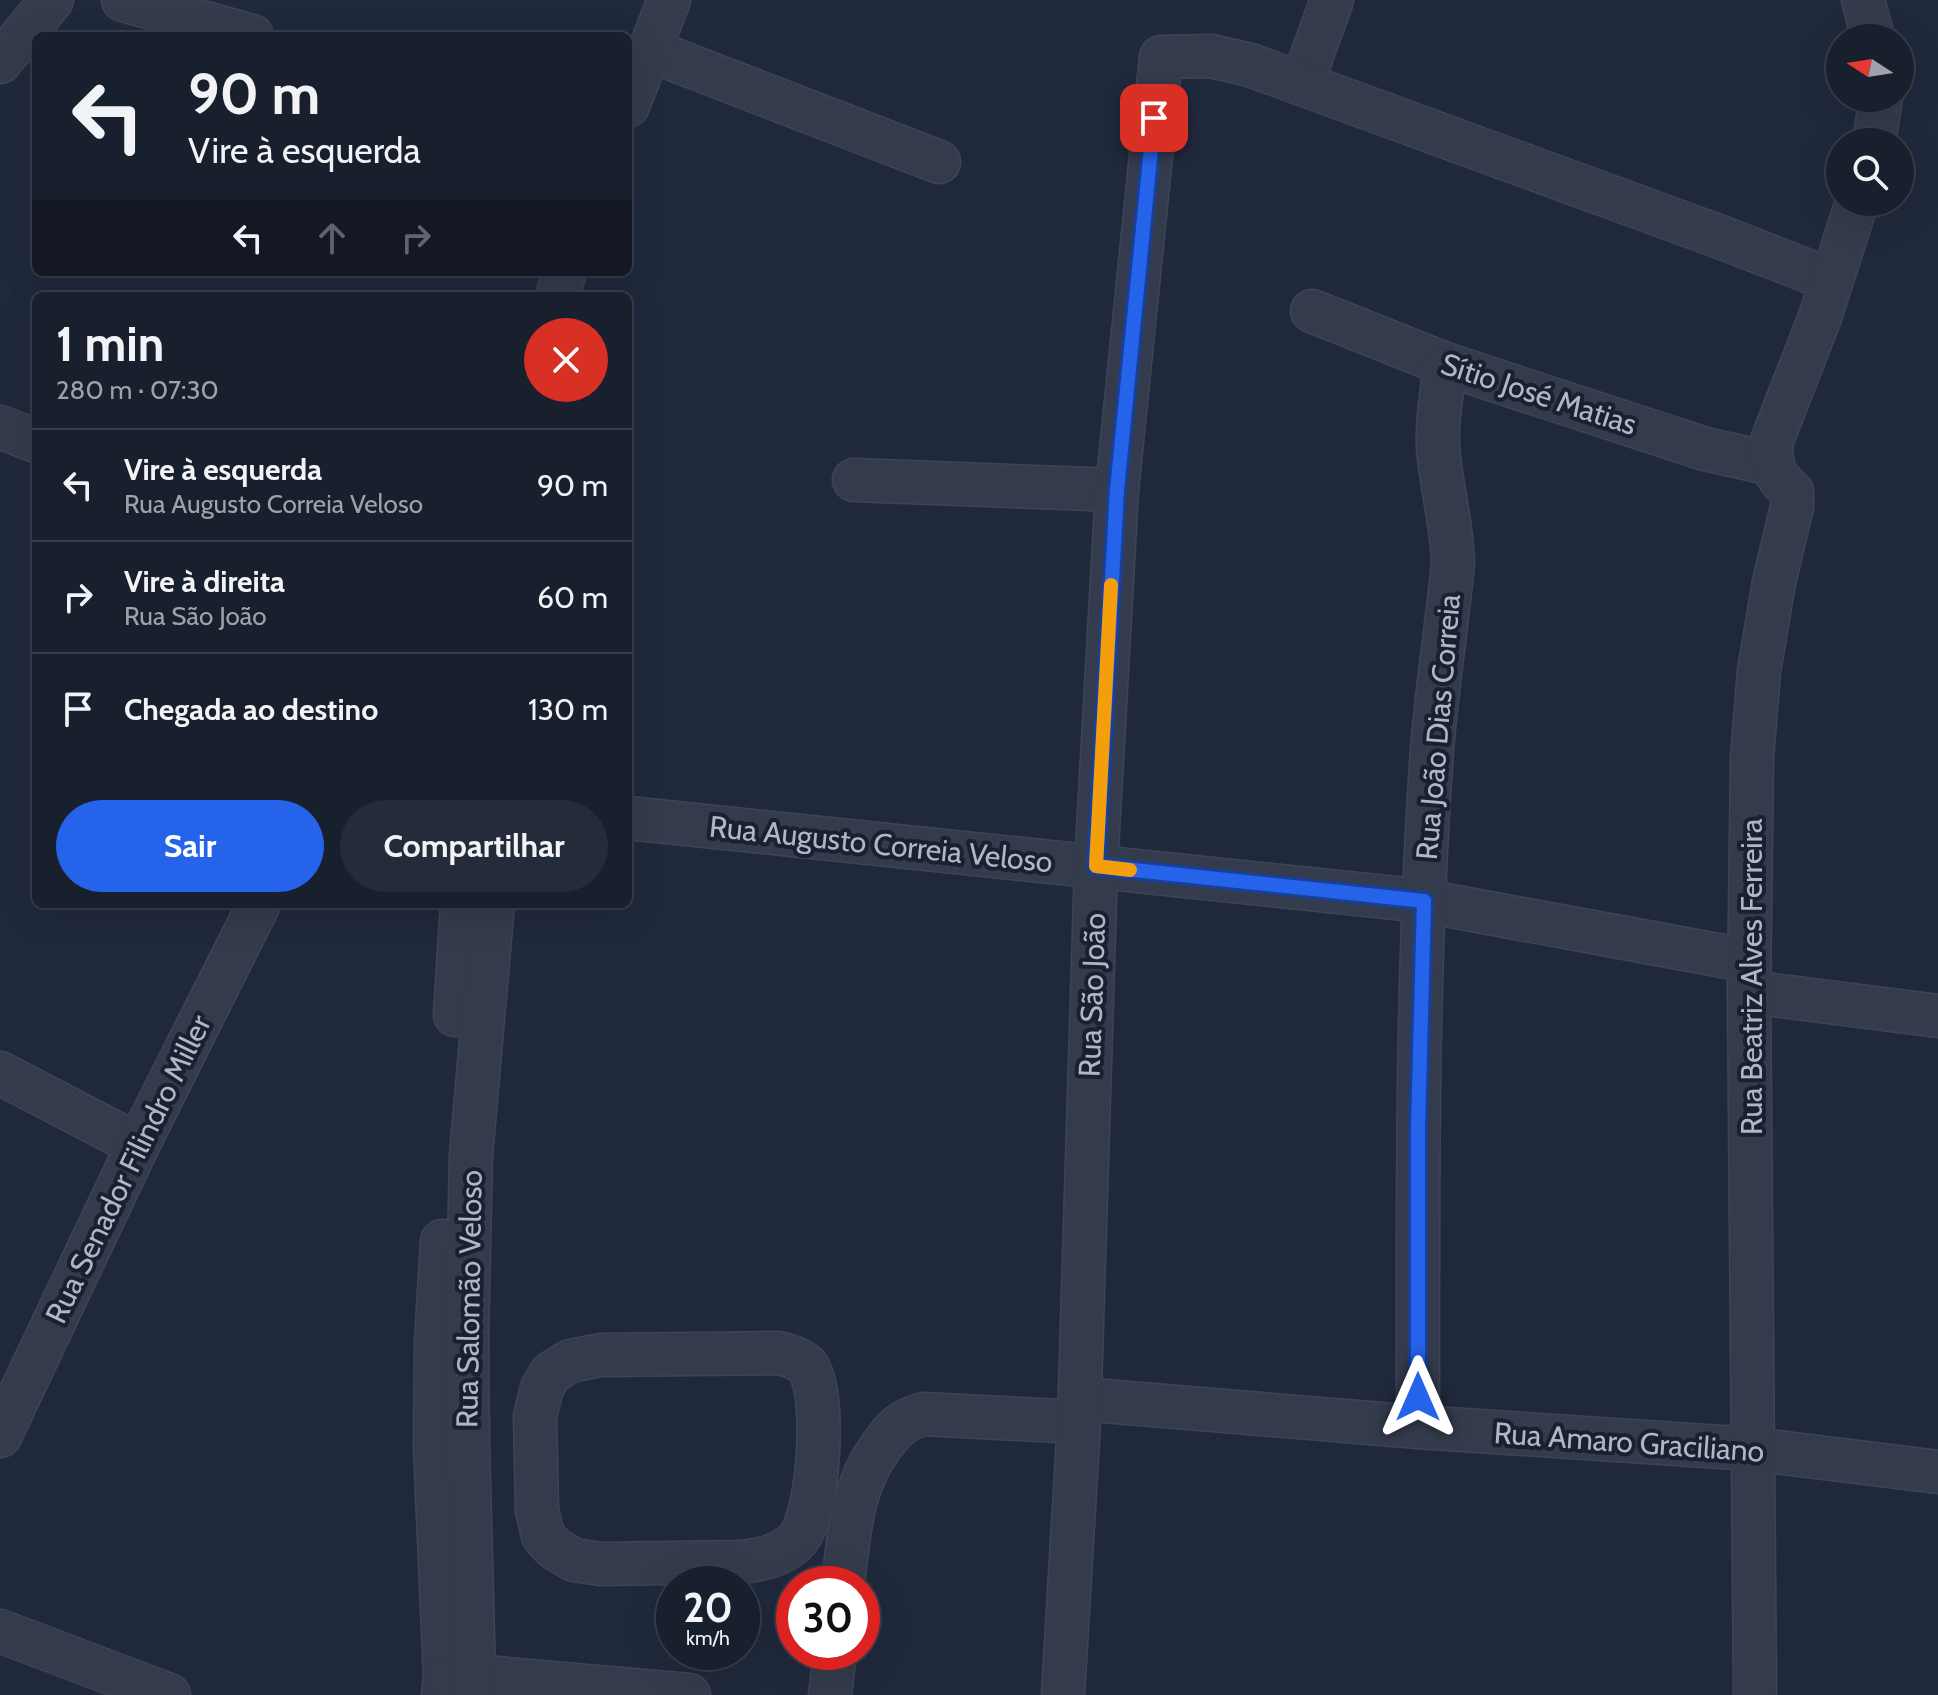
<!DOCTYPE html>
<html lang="pt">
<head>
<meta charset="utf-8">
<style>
	:root { --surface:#181f2d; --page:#252c39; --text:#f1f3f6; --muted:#9fa2aa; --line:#363d49; --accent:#2563eb }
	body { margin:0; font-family:Cabin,sans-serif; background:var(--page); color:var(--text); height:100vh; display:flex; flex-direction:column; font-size:30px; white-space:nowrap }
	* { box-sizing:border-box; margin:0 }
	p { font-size:26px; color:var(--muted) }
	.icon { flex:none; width:44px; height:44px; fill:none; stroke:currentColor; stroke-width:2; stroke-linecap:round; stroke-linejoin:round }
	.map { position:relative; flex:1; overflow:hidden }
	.panel { position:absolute; left:32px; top:292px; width:600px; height:616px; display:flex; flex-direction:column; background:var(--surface); border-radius:12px; box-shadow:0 8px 32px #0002,0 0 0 2px var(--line) }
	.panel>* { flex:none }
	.guide { position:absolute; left:32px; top:32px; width:600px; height:244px; border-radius:12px; box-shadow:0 8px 32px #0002,0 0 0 2px var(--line); background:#181f2d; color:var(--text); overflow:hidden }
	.needle { width:52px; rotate:282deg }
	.controls { position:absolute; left:1826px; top:24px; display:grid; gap:16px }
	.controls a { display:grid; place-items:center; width:88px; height:88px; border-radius:50%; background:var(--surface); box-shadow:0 8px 32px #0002,0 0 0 2px var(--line); font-size:40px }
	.speed { position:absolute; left:656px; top:1566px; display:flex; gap:16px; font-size:40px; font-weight:700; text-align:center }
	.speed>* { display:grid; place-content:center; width:104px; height:104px; border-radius:50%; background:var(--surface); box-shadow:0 8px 32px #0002,0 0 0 2px var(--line); line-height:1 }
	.speed small { font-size:20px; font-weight:400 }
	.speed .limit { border:12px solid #d22; background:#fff; color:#111 }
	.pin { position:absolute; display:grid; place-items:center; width:68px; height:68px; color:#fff; margin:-34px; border-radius:16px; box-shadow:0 4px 12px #0006 }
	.me { position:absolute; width:88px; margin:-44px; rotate:0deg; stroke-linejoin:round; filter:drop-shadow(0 0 6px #0008) }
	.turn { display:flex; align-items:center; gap:28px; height:168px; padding:0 24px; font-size:36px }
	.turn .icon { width:104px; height:104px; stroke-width:2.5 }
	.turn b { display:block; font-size:56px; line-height:68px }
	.lanes { display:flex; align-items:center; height:76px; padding:0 24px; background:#0003; justify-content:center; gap:40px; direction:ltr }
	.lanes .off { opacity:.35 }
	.round { display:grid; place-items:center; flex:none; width:84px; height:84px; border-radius:42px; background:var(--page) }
	.summary { display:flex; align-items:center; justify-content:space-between; height:136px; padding:0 24px }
	h1 { font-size:48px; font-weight:700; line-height:60px }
	.action { display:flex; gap:16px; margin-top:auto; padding:16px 24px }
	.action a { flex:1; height:92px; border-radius:48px; background:var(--accent); color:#fff; font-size:32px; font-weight:700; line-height:92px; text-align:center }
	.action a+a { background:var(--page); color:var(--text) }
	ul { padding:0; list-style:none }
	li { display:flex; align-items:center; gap:24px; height:112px; padding:0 24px; border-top:2px solid var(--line) }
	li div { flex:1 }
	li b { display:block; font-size:30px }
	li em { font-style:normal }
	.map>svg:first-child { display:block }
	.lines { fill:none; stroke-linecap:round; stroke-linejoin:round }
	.minor-casing { stroke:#3d4455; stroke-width:45 }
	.minor { stroke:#343b4c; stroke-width:42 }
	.route-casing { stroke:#184099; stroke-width:20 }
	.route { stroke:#2563eb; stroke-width:14 }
	.slow { stroke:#f59e0b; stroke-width:14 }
	.labels { text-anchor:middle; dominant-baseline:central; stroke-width:8; stroke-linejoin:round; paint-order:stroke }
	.street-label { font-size:30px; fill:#afb6c8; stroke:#192031 }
</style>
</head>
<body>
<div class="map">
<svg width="1938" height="1695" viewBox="0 0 1938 1695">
	<rect width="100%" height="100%" fill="#20293c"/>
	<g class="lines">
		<defs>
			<g id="minor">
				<path d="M123 0 252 36"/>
				<path d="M1863 0 1873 38"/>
				<path d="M649 50 939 162"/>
				<path d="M0 62 52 0"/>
				<path d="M1302 83 1332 0"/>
				<path d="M628 106 669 0"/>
				<path d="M1874 142 1881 98"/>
				<path d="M557 296 565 272"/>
				<path d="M1312 311 1445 364 1705 449 1772 464"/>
				<path d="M0 427 36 441"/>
				<path d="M854 480 1117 490"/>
				<path d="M628 818 1424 901 1750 961"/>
				<path d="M1749 992 1938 1016"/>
				<path d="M455 1015 462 904"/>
				<path d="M0 1073 138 1145"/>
				<path d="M442 1241 436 1342 435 1446 445 1677 443 1695"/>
				<path d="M778 1353C787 1355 799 1358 806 1365 828 1389 819 1517 797 1540 782 1556 760 1560 740 1562L601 1564 574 1560 554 1548 543 1536 537 1510 535 1416 542 1388 551 1373 570 1361 601 1355Z"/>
				<path d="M1080 1399 1418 1427 1752 1449 1938 1472"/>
				<path d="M1418 1427C1418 1201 1416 975 1432 750 1437 687 1447 625 1453 563 1452 527 1443 493 1439 458 1435 427 1442 395 1445 364"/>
				<path d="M0 1436 138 1145 259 904"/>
				<path d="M843 1584C849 1536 851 1488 880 1448 887 1438 895 1427 906 1421 911 1418 917 1416 923 1414L1079 1422"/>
				<path d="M0 1631 169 1695"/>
				<path d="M447 1677 474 1676 689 1695"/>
				<path d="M473 1695 474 1676 468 1443 467 1338 471 1155 493 904"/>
				<path d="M830 1695 835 1652"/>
				<path d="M1063 1695 1079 1422 1096 866 1117 490 1161 57 1211 56 1250 65 1723 238 1831 280"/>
				<path d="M1755 1695 1749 992 1752 758 1759 671 1774 582 1792 507V492C1773 474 1772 469 1771 443L1820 317 1857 202"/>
			</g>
		</defs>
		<!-- minor casing -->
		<use href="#minor" class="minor-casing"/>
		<!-- minor -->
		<use href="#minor" class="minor"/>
	</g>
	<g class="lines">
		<defs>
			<path id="route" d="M1154 118 1117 490 1096 866 1424 901 1418 1128V1397"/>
		</defs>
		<!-- route casing -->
		<use href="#route" class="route-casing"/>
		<!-- route -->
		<use href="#route" class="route"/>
		<!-- slow -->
		<path class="slow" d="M1111 585 1096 866 1130 870"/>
	</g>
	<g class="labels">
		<!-- street labels -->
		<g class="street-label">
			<text transform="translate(1539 394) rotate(18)">Sítio José Matias</text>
			<text transform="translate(1438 727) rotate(-85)">Rua João Dias Correia</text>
			<text transform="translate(881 844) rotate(6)">Rua Augusto Correia Veloso</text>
			<text transform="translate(1751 977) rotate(-90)">Rua Beatriz Alves Ferreira</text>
			<text transform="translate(1092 995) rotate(-88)">Rua São João</text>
			<text transform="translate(128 1169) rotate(-64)">Rua Senador Filindro Miller</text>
			<text transform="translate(469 1299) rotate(-89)">Rua Salomão Veloso</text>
			<text transform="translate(1629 1442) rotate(4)">Rua Amaro Graciliano</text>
		</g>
	</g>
</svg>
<div class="controls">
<a><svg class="needle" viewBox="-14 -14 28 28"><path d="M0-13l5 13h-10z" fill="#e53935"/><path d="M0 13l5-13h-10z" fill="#9fa2aa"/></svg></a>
<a><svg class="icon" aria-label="search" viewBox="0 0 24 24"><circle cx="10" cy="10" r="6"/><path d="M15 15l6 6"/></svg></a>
</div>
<div class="speed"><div>20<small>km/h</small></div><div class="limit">30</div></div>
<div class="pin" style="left:1154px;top:118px;background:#d93025"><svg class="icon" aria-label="arrive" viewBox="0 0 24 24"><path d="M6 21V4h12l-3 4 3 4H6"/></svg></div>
<svg class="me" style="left:1418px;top:1397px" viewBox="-20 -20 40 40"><path d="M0-17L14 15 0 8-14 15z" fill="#2563eb" stroke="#fff" stroke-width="4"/></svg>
<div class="guide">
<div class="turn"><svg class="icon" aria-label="left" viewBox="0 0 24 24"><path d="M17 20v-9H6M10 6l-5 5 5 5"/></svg><div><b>90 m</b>Vire à esquerda</div></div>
<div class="lanes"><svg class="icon" aria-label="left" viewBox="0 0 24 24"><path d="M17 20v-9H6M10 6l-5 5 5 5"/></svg><svg class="icon off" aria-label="ahead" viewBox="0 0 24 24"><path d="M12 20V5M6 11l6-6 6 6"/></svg><svg class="icon off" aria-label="right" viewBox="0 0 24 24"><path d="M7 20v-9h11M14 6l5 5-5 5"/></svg></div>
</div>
<section class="panel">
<div class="summary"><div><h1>1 min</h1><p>280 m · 07:30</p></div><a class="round" style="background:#d93025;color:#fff"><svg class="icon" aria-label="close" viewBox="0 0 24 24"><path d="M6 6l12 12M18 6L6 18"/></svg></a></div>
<ul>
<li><svg class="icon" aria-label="left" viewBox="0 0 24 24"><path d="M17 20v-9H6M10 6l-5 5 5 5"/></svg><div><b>Vire à esquerda</b><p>Rua Augusto Correia Veloso</p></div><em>90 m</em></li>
<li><svg class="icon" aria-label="right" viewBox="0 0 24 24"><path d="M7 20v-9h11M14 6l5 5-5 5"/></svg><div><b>Vire à direita</b><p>Rua São João</p></div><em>60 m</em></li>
<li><svg class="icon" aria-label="arrive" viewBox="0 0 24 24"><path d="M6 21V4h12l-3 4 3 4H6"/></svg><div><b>Chegada ao destino</b></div><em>130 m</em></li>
</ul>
<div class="action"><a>Sair</a><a>Compartilhar</a></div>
</section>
</div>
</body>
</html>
